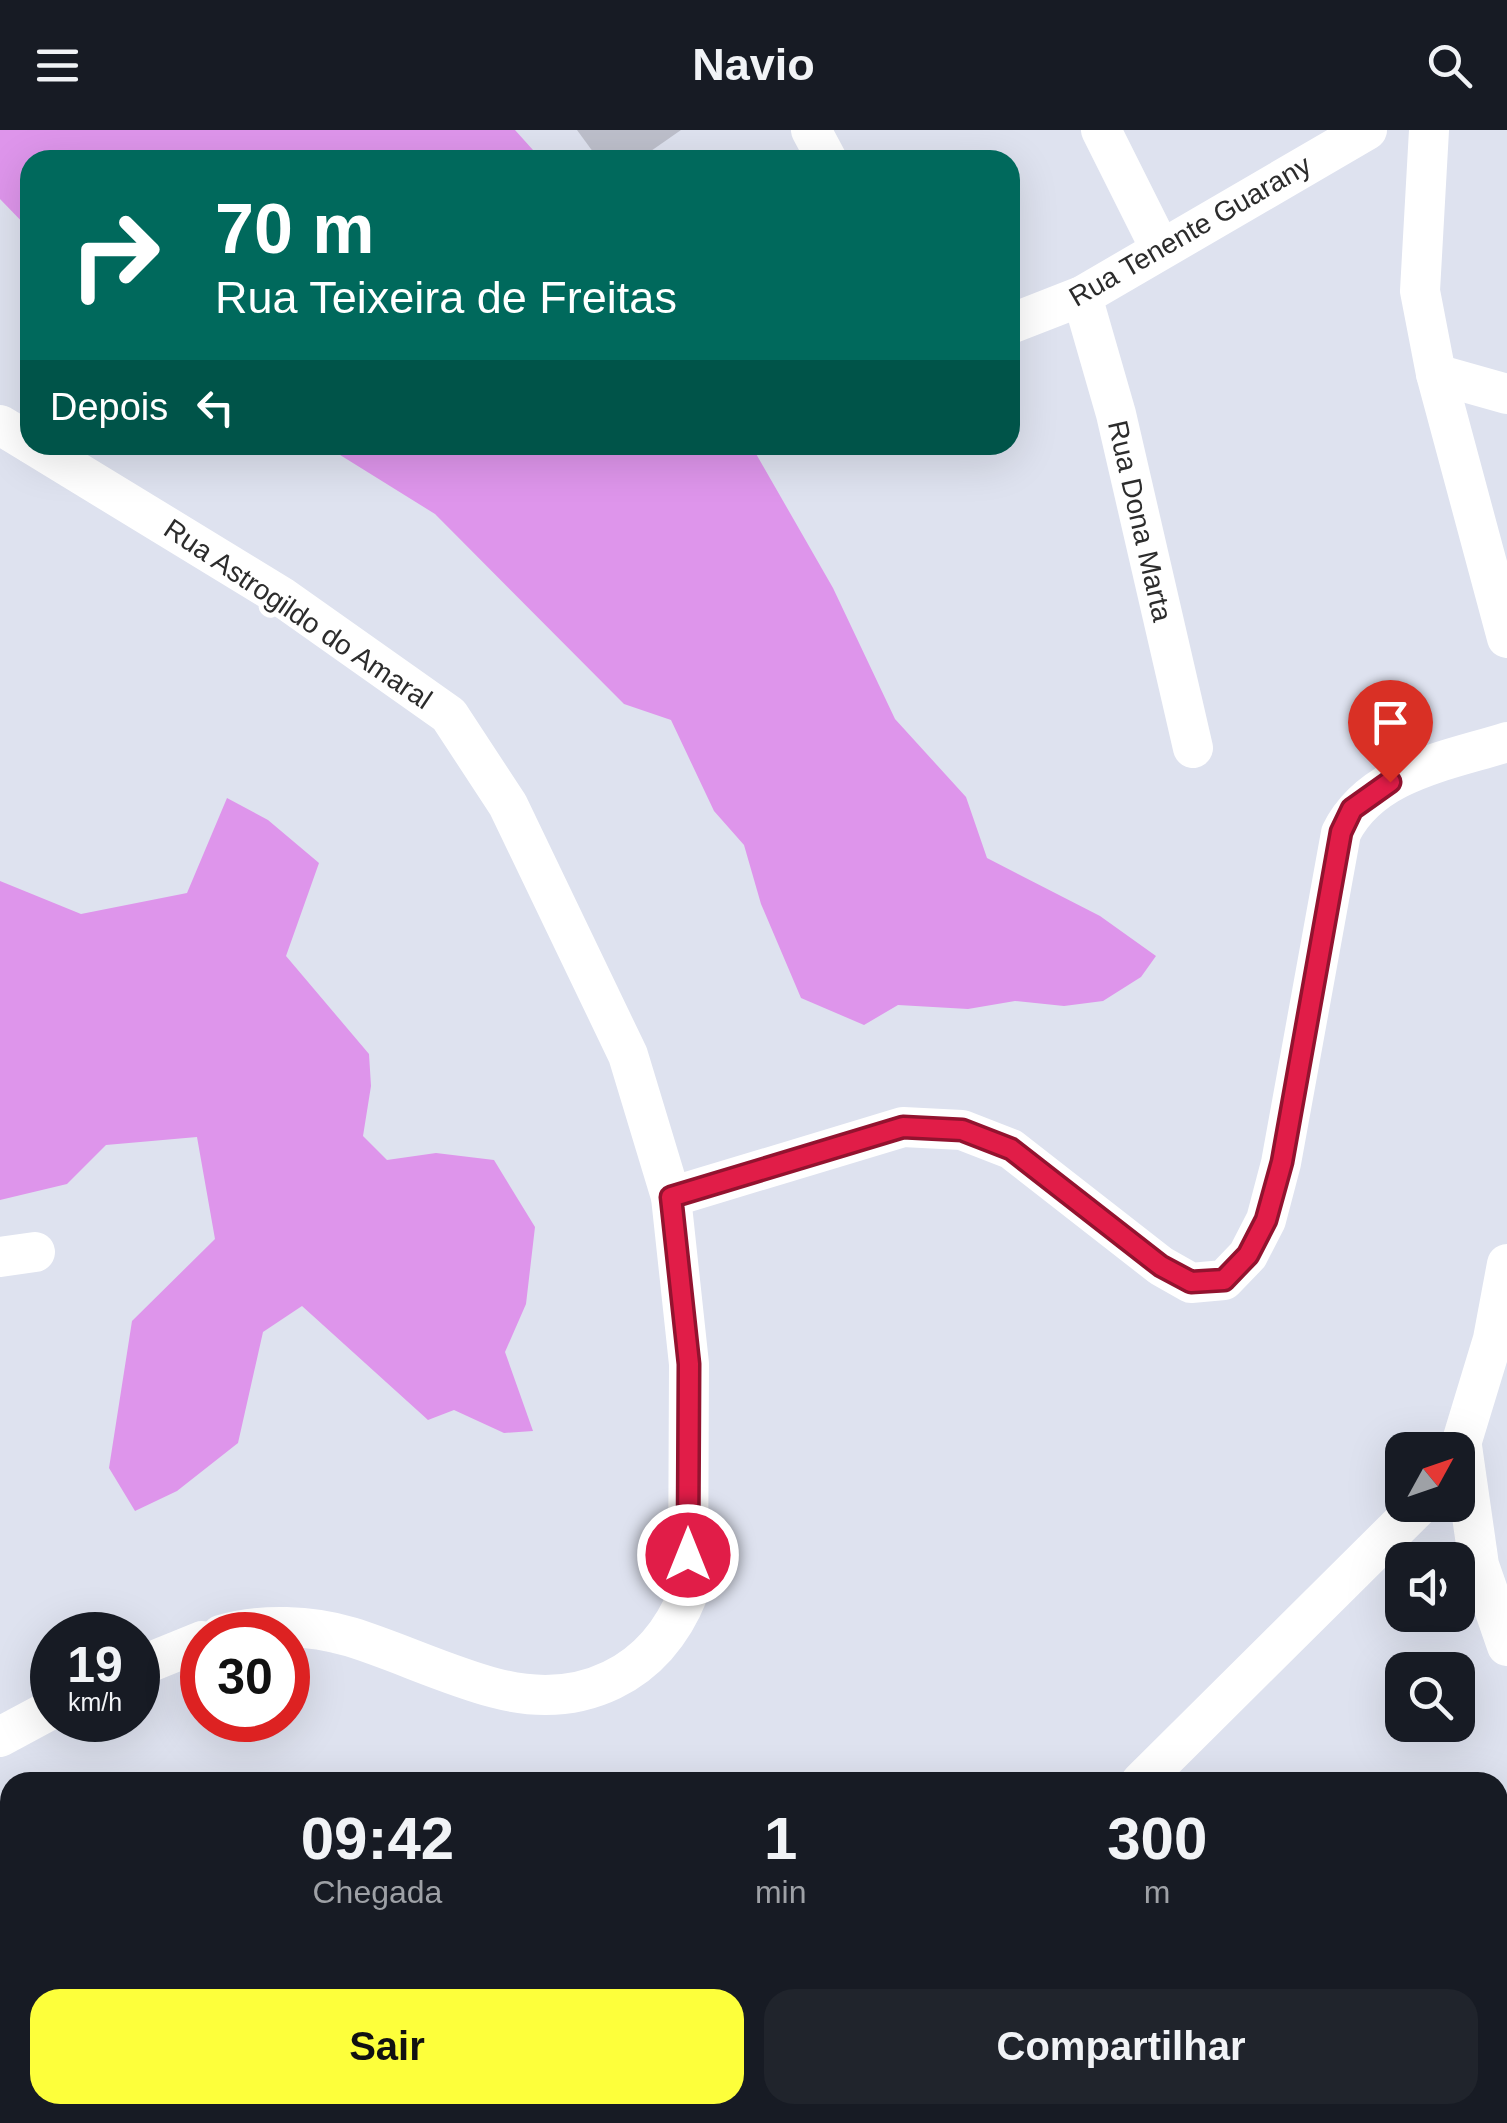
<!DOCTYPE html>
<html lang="pt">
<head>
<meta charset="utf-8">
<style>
	:root { --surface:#171b24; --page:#20242c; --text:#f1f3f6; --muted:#9ea1a6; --accent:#fdff3b }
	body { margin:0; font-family:Arial,sans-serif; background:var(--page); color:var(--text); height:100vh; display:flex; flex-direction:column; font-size:38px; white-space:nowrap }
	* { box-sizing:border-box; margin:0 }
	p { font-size:32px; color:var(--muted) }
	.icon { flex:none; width:55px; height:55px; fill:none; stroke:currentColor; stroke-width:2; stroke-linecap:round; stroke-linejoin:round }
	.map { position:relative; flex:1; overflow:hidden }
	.details { position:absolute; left:0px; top:1642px; width:1508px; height:352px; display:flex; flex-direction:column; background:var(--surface); border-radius:30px 30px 0 0; box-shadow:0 10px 40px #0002 }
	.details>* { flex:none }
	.guide { position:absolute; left:20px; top:20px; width:1000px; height:305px; border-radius:30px; box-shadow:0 10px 40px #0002; background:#00695c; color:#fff; overflow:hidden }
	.needle { width:65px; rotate:50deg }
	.buttons { position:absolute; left:1385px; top:1302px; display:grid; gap:20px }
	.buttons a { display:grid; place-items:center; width:90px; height:90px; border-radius:20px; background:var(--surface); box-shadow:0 10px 40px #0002; font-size:50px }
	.speed { position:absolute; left:30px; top:1482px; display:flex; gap:20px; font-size:50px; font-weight:700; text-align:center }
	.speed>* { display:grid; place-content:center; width:130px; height:130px; border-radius:50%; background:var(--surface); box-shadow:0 10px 40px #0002; line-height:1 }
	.speed small { font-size:25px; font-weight:400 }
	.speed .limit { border:15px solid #d22; background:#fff; color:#111 }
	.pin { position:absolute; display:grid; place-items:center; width:85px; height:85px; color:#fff; margin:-102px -42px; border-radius:50% 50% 50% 0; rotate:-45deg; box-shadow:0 0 10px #0007 }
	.pin .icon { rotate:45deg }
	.me { position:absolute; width:110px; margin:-55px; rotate:0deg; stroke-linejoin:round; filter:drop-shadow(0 0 8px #0008) }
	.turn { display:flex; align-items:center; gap:35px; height:210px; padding:0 30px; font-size:45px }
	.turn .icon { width:130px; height:130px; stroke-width:2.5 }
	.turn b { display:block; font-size:70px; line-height:85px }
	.then { display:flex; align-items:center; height:95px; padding:0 30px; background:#0003; gap:20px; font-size:38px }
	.eta { display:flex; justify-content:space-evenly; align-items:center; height:170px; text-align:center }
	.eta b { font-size:60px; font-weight:800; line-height:70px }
	.primary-button { display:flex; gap:20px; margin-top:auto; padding:20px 30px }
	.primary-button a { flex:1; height:115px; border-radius:30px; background:var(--accent); color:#111; font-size:40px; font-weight:800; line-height:115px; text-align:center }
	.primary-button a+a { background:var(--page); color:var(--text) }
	header { display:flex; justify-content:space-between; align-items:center; height:130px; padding:0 30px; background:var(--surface); font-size:45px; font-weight:800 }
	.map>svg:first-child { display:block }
	.green { fill:#de95eb }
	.building { fill:#bdbfcb }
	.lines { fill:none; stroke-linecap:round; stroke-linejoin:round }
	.minor { stroke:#fff; stroke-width:40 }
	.route-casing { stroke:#92132f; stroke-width:25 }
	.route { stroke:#e11d48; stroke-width:18 }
	.labels { text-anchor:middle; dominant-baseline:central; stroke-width:10; stroke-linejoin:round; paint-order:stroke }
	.street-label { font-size:28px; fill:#2c2c2c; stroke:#fff }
</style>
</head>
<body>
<header><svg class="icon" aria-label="menu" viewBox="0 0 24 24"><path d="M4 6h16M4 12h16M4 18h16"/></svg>Navio<svg class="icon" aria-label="search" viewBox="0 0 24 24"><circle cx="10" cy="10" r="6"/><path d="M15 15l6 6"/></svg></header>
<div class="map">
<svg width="1507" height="1993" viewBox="0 0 1507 1993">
	<rect width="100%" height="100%" fill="#dee2ef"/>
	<!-- green -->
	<g class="green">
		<path d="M0 0H515L542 30H30V100L0 69Z"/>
		<path d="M324 315H751L833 458 895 589 966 667 987 728 1100 786 1156 826 1141 847 1103 871 1064 876 1015 871 968 879 898 875 864 895 801 868 761 774 744 715 714 681 671 590 624 574 435 384Z"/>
		<path d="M227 668 268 690 319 733 286 826 369 924 371 956 363 1006 387 1030 436 1023 494 1030 535 1097 526 1174 505 1222 533 1301 504 1303 454 1280 428 1290 302 1176 263 1202 238 1313 177 1361 135 1381 109 1338 132 1191 215 1109 197 1007 106 1015 67 1054 0 1070V751L81 784 187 763Z"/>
	</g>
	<!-- building -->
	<path class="building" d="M577 0H681L638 30H599Z"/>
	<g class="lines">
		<!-- minor -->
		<g class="minor">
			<path d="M811 0 827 30"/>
			<path d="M1101 0 1160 118"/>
			<path d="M1429 0 1420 161 1436 244 1507 508"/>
			<path d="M1082 166 1116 284 1193 618"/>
			<path d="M1010 194 1082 166 1367 0"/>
			<path d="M1436 244 1507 264"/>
			<path d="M0 295 30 313"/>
			<path d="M33 315 282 467 449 585 508 675 628 925 671 1067 689 1234 688 1464C656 1545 581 1581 495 1558 446 1545 399 1522 351 1507 311 1495 261 1493 221 1505"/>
			<path d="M671 1067 903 997 962 1000 1011 1019 1161 1136 1191 1153 1224 1150 1248 1125 1266 1090 1281 1033 1341 703C1371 642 1447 631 1507 612"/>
			<path d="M0 1127 35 1122"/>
			<path d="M1462 1316 1479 1435 1507 1516"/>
			<path d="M1458 1324 1493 1209 1507 1134"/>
			<path d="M138 1537 202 1511"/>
			<path d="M0 1607 52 1579"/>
			<path d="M1141 1652 1420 1375"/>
			<path d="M1498 1795 1507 1779"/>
			<path d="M1498 1830 1507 1837"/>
			<path d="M0 1911 10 1914"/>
			<path d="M233 1985 262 1993"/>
			<path d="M723 1993 742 1985"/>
			<path d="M1361 1993 1366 1985"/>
		</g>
	</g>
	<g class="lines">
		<defs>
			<path id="route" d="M688 1425 689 1234 671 1067 903 997 962 1000 1011 1019 1161 1136 1191 1152 1224 1150 1248 1125 1266 1090 1282 1032 1341 702 1352 679 1390 652"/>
		</defs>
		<!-- route casing -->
		<use href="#route" class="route-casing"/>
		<!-- route -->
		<use href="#route" class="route"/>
	</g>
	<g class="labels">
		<!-- street labels -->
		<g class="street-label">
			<text transform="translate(1190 101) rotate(-30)">Rua Tenente Guarany</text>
			<text transform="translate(1140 391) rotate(77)">Rua Dona Marta</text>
			<text transform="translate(298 484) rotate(34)">Rua Astrogildo do Amaral</text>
		</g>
	</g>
</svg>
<div class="buttons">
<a><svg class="needle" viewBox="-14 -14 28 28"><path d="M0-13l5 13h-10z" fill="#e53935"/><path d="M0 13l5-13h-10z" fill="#9ea1a6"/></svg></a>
<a><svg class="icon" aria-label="sound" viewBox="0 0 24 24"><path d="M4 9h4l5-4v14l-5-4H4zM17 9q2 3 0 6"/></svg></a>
<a><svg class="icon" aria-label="search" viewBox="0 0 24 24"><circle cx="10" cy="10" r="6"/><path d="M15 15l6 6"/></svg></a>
</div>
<div class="speed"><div>19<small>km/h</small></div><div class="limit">30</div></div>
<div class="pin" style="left:1390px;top:652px;background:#d93025"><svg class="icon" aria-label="arrive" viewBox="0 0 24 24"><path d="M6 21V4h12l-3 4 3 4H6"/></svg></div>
<svg class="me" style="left:688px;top:1425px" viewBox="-20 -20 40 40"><circle r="17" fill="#e11d48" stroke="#fff" stroke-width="3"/><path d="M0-11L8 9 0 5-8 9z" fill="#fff"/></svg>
<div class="guide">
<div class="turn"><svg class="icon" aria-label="right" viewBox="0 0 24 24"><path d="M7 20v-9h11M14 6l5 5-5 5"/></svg><div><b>70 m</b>Rua Teixeira de Freitas</div></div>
<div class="then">Depois<svg class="icon" aria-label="left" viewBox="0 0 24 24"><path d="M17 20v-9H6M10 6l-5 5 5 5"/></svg></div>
</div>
<section class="details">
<div class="eta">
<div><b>09:42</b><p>Chegada</p></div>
<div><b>1</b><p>min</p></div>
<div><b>300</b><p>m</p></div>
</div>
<div class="primary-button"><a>Sair</a><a>Compartilhar</a></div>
</section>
</div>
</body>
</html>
